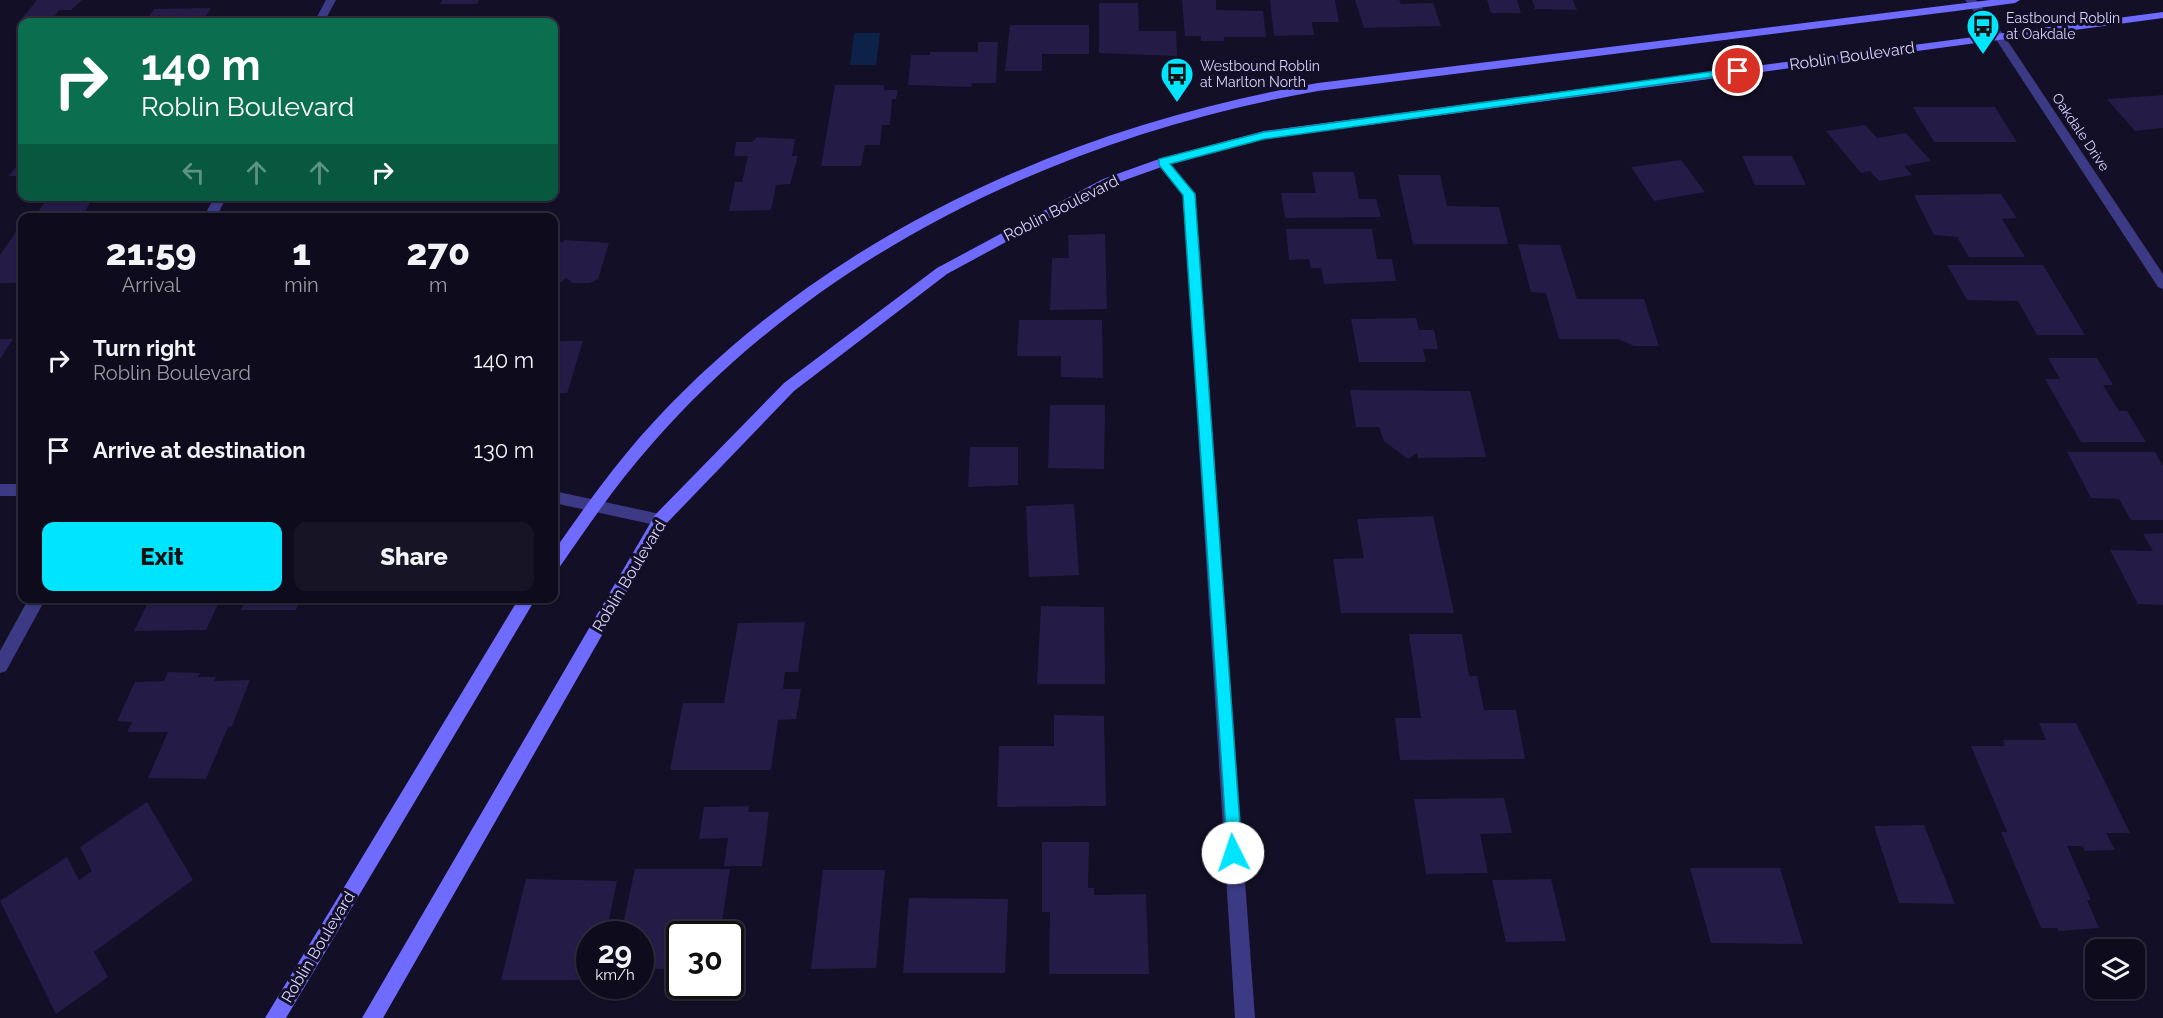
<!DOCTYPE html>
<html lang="en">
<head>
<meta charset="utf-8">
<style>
	:root { --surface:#0e0b1c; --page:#171425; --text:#f1f3f6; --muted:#9b9ba3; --line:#2e2b3b; --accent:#00e5ff }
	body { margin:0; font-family:Raleway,sans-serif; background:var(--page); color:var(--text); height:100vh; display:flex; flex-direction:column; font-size:22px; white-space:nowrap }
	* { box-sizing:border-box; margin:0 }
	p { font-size:20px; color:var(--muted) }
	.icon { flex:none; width:33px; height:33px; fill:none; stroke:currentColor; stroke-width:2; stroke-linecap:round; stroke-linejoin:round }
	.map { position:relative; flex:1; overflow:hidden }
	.drawer { position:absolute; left:18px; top:213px; width:540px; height:390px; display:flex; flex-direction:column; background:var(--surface); border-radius:12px; box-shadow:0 2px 4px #0004,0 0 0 2px var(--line) }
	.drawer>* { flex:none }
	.hud { position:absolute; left:18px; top:18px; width:540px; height:183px; border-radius:12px; box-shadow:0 2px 4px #0004,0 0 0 2px var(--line); background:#0b6e4f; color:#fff; overflow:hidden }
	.tools { position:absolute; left:2085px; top:939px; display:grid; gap:12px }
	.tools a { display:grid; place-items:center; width:60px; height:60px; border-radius:12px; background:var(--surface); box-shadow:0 2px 4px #0004,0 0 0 2px var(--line); font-size:30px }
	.speed { position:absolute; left:576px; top:921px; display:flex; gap:12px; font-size:30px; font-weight:700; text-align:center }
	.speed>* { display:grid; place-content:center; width:78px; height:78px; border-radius:50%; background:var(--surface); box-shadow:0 2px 4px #0004,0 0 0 2px var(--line); line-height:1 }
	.speed small { font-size:15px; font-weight:400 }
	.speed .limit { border:3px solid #111; border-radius:9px; background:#fff; color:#111 }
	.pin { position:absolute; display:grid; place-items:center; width:51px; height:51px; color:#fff; margin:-26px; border:3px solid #fff; border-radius:50%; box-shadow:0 2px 6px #0007 }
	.me { position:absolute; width:66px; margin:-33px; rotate:356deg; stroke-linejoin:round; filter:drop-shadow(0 0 4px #0008) }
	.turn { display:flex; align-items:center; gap:21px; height:126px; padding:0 24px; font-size:27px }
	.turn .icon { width:78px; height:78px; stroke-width:2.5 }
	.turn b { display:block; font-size:42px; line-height:51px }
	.lanes { display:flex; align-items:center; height:57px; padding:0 24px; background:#0003; justify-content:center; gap:30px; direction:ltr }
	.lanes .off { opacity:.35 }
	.eta { display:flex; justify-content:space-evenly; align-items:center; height:102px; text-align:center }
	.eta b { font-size:36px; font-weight:800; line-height:42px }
	.cta { display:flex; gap:12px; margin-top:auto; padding:12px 24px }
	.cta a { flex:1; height:69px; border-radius:12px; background:var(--accent); color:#111; font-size:24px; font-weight:800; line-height:69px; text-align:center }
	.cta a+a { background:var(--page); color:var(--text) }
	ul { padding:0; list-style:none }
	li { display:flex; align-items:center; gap:18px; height:90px; padding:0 24px }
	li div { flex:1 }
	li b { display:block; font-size:22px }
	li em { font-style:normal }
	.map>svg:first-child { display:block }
	.water { fill:#0c2248 }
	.building { fill:#241b47 }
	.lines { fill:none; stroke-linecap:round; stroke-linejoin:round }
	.street { fill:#3d3a85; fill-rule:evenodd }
	.secondary { fill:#6f6bff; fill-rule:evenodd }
	.route { fill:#00e5ff; stroke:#0095a6; stroke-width:1.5 }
	.labels { text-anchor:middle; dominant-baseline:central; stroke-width:6; stroke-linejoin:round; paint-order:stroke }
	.far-poi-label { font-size:14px; fill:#d9d4ff; stroke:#130f26; text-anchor:start }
	.far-street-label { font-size:14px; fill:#d9d4ff; stroke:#130f26 }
	.street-label { font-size:16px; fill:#d9d4ff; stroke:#130f26 }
</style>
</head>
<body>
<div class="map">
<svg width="2163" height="1018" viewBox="0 0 2163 1018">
	<rect width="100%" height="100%" fill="#130f26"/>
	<!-- water -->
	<path class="water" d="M854 33H880L876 65H850Z"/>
	<!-- building -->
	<g class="building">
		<path d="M37 0H82L71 10H59L52 20 45 22H24L21 20Z"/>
		<path d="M442 0H479L477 4H440Z"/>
		<path d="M1182 0H1216V10L1263 11 1266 37H1224V41H1201V36H1185Z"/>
		<path d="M1270 0H1335L1339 22H1312L1314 35 1274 36Z"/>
		<path d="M1355 0H1399L1401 4 1433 3 1441 26 1364 28Z"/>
		<path d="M1487 0H1517L1521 13H1491Z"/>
		<path d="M1532 0H1573L1577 10 1535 9Z"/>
		<path d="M1099 3H1138L1139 31H1176L1177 56 1099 53Z"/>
		<path d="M211 8 202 22H145L154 9Z"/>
		<path d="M1010 25H1089V54H1042V71H1005Z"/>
		<path d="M978 42H998L996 83H972L971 87 908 85 911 55H930V52H978Z"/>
		<path d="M835 85H884V90H898L896 99H892L890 125H882L880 145H865L861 166H821Z"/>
		<path d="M2163 95V128L2135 131 2107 99Z"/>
		<path d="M1913 107H1995L2017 142H1934Z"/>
		<path d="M1865 125 1877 138 1906 133 1931 161 1904 166 1912 175 1879 181 1870 171 1861 173 1826 131Z"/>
		<path d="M757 137 795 139 792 156H798L790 184 776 185 771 210 729 211 735 182H742L748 156H734L736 142H752Z"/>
		<path d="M1742 156H1792L1806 185H1755Z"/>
		<path d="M22 159V176H9Z"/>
		<path d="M1681 160 1705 192 1654 201 1631 167Z"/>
		<path d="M1312 172H1354L1359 199H1376L1381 217 1285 218 1281 193H1316Z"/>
		<path d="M1398 175H1440L1447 206 1499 207 1508 244H1413Z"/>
		<path d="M2001 194 2017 218 2002 219 2025 257H1969L1957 237 1934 235 1914 195Z"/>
		<path d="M49 196H94L81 218H34Z"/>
		<path d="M471 213H525L523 218H469Z"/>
		<path d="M22 223V283H0V255Z"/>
		<path d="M1286 229H1372L1377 259H1392L1396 281 1324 284 1321 268H1311L1309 259 1289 260Z"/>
		<path d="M1105 234 1107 309 1050 310 1052 258H1069L1068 235Z"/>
		<path d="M564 240 609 243 598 279 590 283H573L566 278 559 284H554V242H564Z"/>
		<path d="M1518 244 1560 245 1577 299H1644L1659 346H1634L1618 339H1559L1546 293 1531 292Z"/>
		<path d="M1947 265H2043L2085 335H2037L2018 301 1967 300Z"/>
		<path d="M1416 318 1419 330H1434L1438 349H1423L1426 362H1359L1351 319Z"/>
		<path d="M1019 320H1102L1103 378 1061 377V356H1017Z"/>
		<path d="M0 339H13L0 359Z"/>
		<path d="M554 341H583L567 393H554Z"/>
		<path d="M2048 358H2097L2113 385H2103L2119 411H2127L2146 442H2081L2045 379H2060Z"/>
		<path d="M1350 390 1470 391 1486 457 1418 458 1417 453 1408 459 1384 441 1379 427H1356Z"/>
		<path d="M1050 405H1105L1104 469 1048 468Z"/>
		<path d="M970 447H1018V485L968 487Z"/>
		<path d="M2067 452H2155L2163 466V520H2131L2119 499 2091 498Z"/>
		<path d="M1074 504 1079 575 1029 577 1026 506Z"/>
		<path d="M1433 516 1454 613H1341L1333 559 1364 558 1357 519Z"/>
		<path d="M2163 533V605L2138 604 2110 550 2153 551 2143 534Z"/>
		<path d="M150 598H221L206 630 134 631Z"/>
		<path d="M246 598H300L296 610H241Z"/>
		<path d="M1041 606 1104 607 1105 684H1037Z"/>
		<path d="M805 622 798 672H785L783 689H801L796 719 778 720 771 770H670L683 703H724L738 623Z"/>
		<path d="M1409 634H1462L1469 676H1477L1484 710H1516L1525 759 1400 760 1395 718H1421Z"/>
		<path d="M168 672 200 673 198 677H216L214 681 250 680 232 726 228 727 206 779 148 778 168 732H127L132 722 117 721 135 682 164 681Z"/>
		<path d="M1054 715 1104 716 1106 806 997 807 999 746H1054Z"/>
		<path d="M2039 723H2076L2130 833H2106L2115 850 2085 851 2082 846H2067L2091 900H2087L2099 928 2059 931 2057 928H2041L2001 832H2007L1971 746H2005L2003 740H2046Z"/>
		<path d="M1504 798 1512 833 1480 834 1488 873 1426 874 1414 799Z"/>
		<path d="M147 802 193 880 94 952 108 977 56 1014 0 901 67 857 79 880 92 871 80 847Z"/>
		<path d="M749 806 748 812H769L762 866H724L728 838 699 839 704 807Z"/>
		<path d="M1924 825 1955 904 1899 903 1874 826Z"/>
		<path d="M1042 842H1089L1088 888H1094V895L1146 894 1149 974H1049L1050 912H1042Z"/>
		<path d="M1690 868H1780L1803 944 1711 943Z"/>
		<path d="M635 869H730L720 934H680L672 969H640V934H621Z"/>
		<path d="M823 870H885L876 968 811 969Z"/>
		<path d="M526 879 617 881 606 934H590V980H501Z"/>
		<path d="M1551 879 1566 941 1506 942 1492 880Z"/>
		<path d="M909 898 1008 899 1005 973H903Z"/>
	</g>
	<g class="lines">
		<!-- street -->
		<g class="street">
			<path d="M326 0H336L324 22H314Z"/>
			<path d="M1965 0H1976L2003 34 2163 274V289L2158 287 1995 38Z"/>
			<path d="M1163 158 1167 159 1195 194 1255 1018H1235L1183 195 1157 162Z"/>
			<path d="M215 196H227L216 218H203Z"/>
			<rect x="0" y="484" width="22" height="12"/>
			<path d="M554 491 660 514 665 515 668 520 665 525 660 526 554 503Z"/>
			<path d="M29 598H46L6 671 0 673V651Z"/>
		</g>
		<!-- secondary -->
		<g class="secondary">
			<path d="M1990 0H2020L2015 3 1956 11 1318 91C1067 135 820 251 651 445 617 483 588 526 559 568L554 569V551C581 512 609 473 640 437 813 241 1064 127 1318 83Z"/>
			<path d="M2163 12V18L1264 139 1167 165 1111 185 947 274 794 391 665 525 383 1018H362L655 515 784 383 937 268 1103 179 1159 159 1264 131Z"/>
			<path d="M519 598H536L286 1018H265Z"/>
		</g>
	</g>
	<!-- route -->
	<path class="route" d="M1738 68 1743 71 1742 73 1264 139 1170 164 1195 194 1242 853 1239 859 1233 861 1228 859 1183 195 1159 165V159L1264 132Z"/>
	<!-- icons -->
	<defs>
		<symbol id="bus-pin" viewBox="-11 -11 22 30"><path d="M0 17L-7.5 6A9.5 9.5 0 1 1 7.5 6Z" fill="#00e5ff" stroke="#130f26"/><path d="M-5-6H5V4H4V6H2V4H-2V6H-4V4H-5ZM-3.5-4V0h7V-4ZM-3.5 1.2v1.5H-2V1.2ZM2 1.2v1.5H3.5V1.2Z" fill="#111"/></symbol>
	</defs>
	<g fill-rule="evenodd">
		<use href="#bus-pin" x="1964" y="7" width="38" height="52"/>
		<use href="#bus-pin" x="1158" y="55" width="38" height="52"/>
	</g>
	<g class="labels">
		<!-- far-poi labels -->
		<g class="far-poi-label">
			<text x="2006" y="18">Eastbound Roblin<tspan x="2006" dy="16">at Oakdale</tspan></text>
			<text x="1200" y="66">Westbound Roblin<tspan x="1200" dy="16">at Marlton North</tspan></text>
		</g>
		<!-- far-street labels -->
		<g class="far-street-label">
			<text transform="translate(2081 132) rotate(56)">Oakdale Drive</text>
		</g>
		<!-- street labels -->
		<g class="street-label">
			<text transform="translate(1852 56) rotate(-8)">Roblin Boulevard</text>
			<text transform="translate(1061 208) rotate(-27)">Roblin Boulevard</text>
			<text transform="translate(629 576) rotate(-59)">Roblin Boulevard</text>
			<text transform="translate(318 947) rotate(-59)">Roblin Boulevard</text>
		</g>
	</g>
</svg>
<div class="tools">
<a><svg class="icon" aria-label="layers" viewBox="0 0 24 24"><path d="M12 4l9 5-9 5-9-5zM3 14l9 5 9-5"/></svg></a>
</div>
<div class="speed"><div>29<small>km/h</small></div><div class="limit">30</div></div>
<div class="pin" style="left:1738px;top:71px;background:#d93025"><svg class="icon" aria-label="arrive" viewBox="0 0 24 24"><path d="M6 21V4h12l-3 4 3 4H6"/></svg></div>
<svg class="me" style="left:1233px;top:853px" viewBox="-20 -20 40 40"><circle r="19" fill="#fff"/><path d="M0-13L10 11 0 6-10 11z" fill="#00e5ff"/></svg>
<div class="hud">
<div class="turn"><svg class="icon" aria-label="right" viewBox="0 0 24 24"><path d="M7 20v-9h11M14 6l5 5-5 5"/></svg><div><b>140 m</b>Roblin Boulevard</div></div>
<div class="lanes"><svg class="icon off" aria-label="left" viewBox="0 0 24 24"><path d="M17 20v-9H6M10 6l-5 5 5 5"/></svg><svg class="icon off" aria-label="ahead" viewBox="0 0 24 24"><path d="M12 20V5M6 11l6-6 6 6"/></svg><svg class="icon off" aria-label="ahead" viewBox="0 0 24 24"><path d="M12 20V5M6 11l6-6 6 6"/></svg><svg class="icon" aria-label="right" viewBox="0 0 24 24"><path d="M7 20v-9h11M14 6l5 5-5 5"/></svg></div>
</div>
<section class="drawer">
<div class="eta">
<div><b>21:59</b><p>Arrival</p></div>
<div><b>1</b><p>min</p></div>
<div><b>270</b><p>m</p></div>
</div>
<ul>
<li><svg class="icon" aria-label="right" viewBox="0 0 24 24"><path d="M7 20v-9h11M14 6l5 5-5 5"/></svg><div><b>Turn right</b><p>Roblin Boulevard</p></div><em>140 m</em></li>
<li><svg class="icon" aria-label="arrive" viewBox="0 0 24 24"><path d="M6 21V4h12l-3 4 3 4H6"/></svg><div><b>Arrive at destination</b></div><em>130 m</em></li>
</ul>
<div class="cta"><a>Exit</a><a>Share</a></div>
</section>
</div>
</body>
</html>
